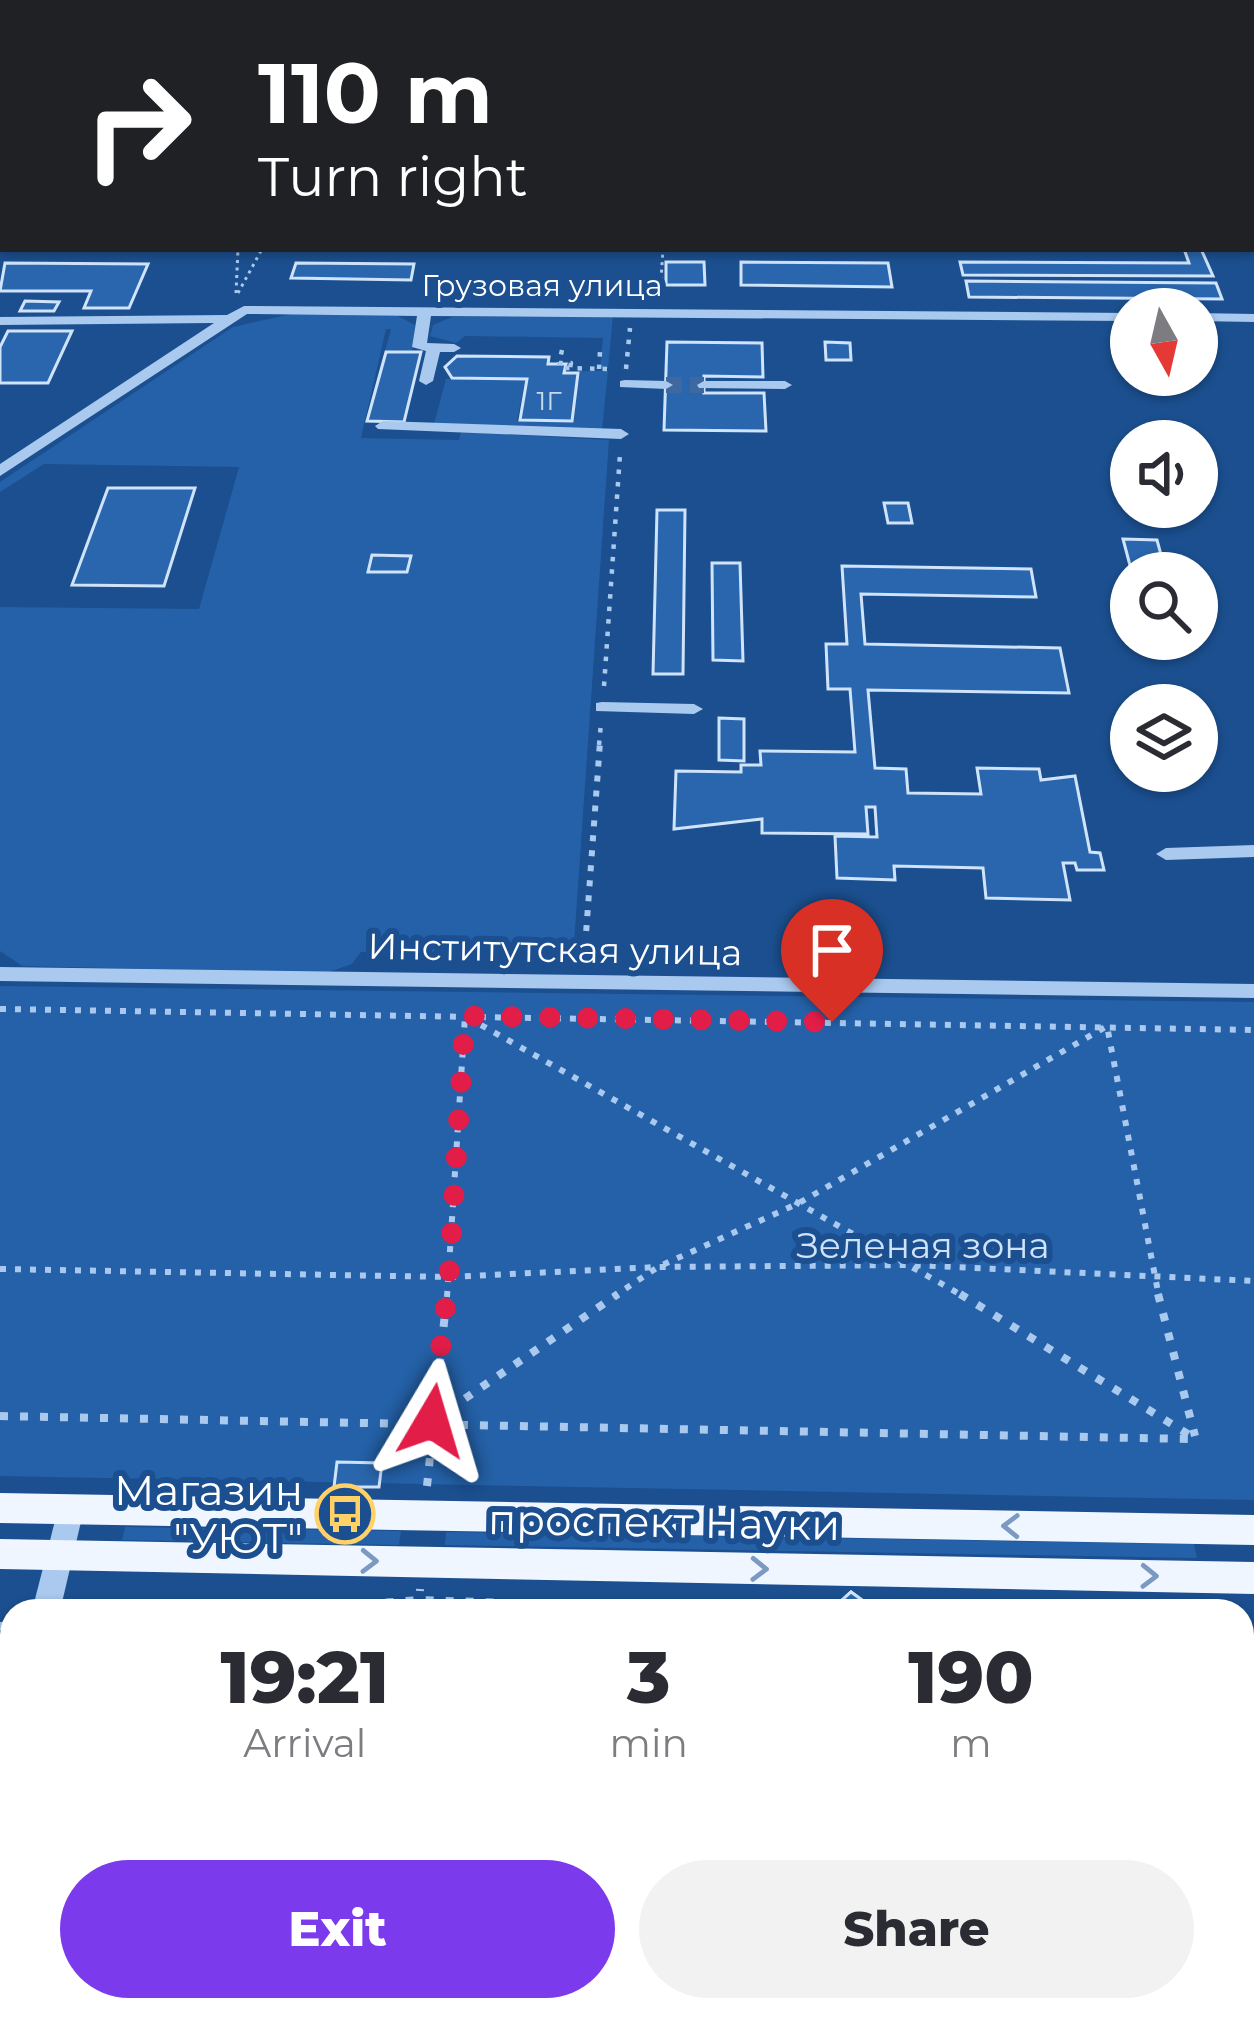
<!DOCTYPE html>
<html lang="en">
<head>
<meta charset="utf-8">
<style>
	:root { --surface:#fff; --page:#f2f2f3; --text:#2b2b33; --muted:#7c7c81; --accent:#7c3aed }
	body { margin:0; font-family:Montserrat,sans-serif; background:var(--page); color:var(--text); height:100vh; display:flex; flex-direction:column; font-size:45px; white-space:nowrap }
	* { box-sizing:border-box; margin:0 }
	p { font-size:39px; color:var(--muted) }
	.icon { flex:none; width:66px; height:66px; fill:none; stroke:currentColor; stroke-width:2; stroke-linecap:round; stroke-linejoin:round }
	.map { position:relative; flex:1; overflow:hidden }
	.details { position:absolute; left:0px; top:1599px; width:1254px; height:423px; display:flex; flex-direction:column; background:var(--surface); border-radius:36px 36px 0 0; box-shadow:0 3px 9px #0004 }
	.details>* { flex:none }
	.hud { position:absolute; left:0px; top:0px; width:1254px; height:252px; box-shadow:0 3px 9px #0004; background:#202124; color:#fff; overflow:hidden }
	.needle { width:78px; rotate:172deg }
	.tools { position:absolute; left:1110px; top:288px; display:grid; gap:24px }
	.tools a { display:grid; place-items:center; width:108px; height:108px; border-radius:50%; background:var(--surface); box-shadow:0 3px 9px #0004; font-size:60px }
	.pin { position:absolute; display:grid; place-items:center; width:102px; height:102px; color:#fff; margin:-123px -51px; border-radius:50% 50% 50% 0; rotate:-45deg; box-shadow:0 0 12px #0007 }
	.pin .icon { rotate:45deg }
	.me { position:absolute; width:132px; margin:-66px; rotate:7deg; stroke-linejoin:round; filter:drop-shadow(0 0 9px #0008) }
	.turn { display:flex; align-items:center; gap:42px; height:252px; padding:0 60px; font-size:54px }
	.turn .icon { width:156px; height:156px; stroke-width:2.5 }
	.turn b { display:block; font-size:84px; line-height:102px }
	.eta { display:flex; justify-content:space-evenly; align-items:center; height:204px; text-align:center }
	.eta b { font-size:72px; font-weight:800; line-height:84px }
	.action { display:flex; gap:24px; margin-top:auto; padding:24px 60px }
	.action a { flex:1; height:138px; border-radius:72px; background:var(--accent); color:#fff; font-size:48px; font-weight:800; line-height:138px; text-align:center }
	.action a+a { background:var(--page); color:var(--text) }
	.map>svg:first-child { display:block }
	.green { fill:#2461a8 }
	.building { fill:#2a66ad; stroke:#cfe3fa; stroke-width:3 }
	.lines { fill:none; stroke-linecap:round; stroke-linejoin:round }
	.minor-tunnel { stroke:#3d69a0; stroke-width:16; stroke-dasharray:16 8; stroke-linecap:butt }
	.path-far3 { stroke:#a9c9ee; stroke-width:3; stroke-dasharray:3 4.5; stroke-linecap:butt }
	.path-far2 { stroke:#a9c9ee; stroke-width:4.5; stroke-dasharray:4.5 8; stroke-linecap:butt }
	.path-far1 { stroke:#a9c9ee; stroke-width:6; stroke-dasharray:6 9; stroke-linecap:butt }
	.path { stroke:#a9c9ee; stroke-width:8; stroke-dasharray:8 12; stroke-linecap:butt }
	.minor { fill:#a9c9ee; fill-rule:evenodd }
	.major { fill:#f0f6ff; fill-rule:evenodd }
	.oneway { stroke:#7b9ac1 }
	.route { stroke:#e11d48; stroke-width:21; stroke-dasharray:0 37.8 }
	.labels { text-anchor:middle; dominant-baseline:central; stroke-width:12; stroke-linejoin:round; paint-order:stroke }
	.far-number-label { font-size:27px; fill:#cad9ea }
	.far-street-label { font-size:30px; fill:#fff; stroke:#1b4f8f }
	.street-label { font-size:36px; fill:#fff; stroke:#1b4f8f }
	.park-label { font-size:36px; fill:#cfe3fa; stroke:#1b4f8f }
	.near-poi-label { font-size:42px; fill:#fff; stroke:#1b4f8f; text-anchor:end }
	.near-street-label { font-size:42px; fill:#fff; stroke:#1b4f8f }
</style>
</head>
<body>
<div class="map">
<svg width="1254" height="2020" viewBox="0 0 1254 2020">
	<rect width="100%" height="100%" fill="#1b4f8f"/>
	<!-- green -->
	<g class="green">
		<path d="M676 0 3 3 0 188V1Z"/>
		<path d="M291 314 398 316 415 325 412 352 385 351 391 329H386L361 438 459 440 461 432 609 440 574 944H463L462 953 361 952 352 964 326 973 22 966 0 951V607L199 609 239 467 44 464 0 492V482L233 327Z"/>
		<path d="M613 316 608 368H600L603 338 465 336 456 343 430 336 433 325 452 317Z"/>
		<path d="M580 371H608L602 430 434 424 446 379 525 380 517 421 573 422Z"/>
		<path d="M0 986 1254 1002V1500L0 1476Z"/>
		<path d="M125 1527 401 1531 399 1545 122 1540Z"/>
		<path d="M446 1532 1194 1544 1197 1558 445 1545Z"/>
	</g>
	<!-- building -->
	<g class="building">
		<path d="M1184 249H1201L1213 276 963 275 960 262 1189 263Z"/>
		<path d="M666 262H704L705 285H666Z"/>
		<path d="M741 262 888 263 892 287 741 285Z"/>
		<path d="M5 263 148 264 129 308H84L91 291H0Z"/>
		<path d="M296 263 414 264 411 280 291 278Z"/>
		<path d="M966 281 1216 283 1222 299 969 297Z"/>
		<path d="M25 301 59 302 54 311H20Z"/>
		<path d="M8 331H72L48 383H0V347Z"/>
		<path d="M667 342 762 343 763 377 704 376V393H764L766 431 664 430Z"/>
		<path d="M825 342 850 343 851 360H826Z"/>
		<path d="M386 352H421L404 422 367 421Z"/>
		<path d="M457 356 549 357 548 364H566L564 373H578L572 421 520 420 527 379 452 378 445 367Z"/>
		<path d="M108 488H195L164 586 72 585Z"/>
		<path d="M884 503H908L912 523H888Z"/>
		<path d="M657 510H685L683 674H653Z"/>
		<path d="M1123 539 1157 540 1166 573H1132Z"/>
		<path d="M372 555 411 556 407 572H368Z"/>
		<path d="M712 563H740L743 661 713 660Z"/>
		<path d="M842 566 1031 569 1036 597 861 594 865 644 1060 648 1069 693 868 690 875 768 906 769 908 793 981 794 977 768 1039 769 1041 780 1075 776 1090 852 1100 853 1104 870H1077L1075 863H1063L1070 900 986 898 983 868 894 866 895 880 837 878 835 836 877 837 875 807H866L868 834 762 833V819L674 829 676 771 741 772V765H761L760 751 855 752 850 689H828L826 644H847Z"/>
		<path d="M719 718 744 719V761L719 760Z"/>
		<path d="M337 1462 382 1463 379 1487H334Z"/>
		<path d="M851 1592 877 1611H830Z"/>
		<path d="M851 1592 877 1611H830Z"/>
		<path d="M1242 1643 1254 1644V1671H1242Z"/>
		<rect x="1242" y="1671" width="12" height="206"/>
		<path d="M589 2010H1186L1188 2020H588Z"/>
	</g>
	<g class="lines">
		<!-- minor-tunnel -->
		<path class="minor-tunnel" d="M666 385H704"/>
		<!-- path-far3 -->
		<g class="path-far3">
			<path d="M236 293 238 249"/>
			<path d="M238 293 262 249"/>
			<path d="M660 295 663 249"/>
		</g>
		<!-- path-far2 -->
		<g class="path-far2">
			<path d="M562 350 559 363H571L570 368"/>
			<path d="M565 368 610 369"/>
			<path d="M599 369 600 351"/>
			<path d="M626 369 630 328"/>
			<path d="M604 686 620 454"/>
			<path d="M599 745 601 723"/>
		</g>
		<!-- path-far1 -->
		<g class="path-far1">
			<path d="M584 961 600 742"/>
			<path d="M0 1009 1254 1030"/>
			<path d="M0 1269 449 1277 658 1267 912 1265 1254 1281"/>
			<path d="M447 1297 465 1016 965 1297"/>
			<path d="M613 1297 658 1267 799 1203 1107 1026 1159 1297"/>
		</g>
		<!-- path -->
		<g class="path">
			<path d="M960 1294 1196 1439"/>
			<path d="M1158 1294 1195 1436"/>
			<path d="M0 1416 1190 1439"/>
			<path d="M432 1421 618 1294"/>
			<path d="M427 1486 447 1294"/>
			<path d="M266 1611 420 1600 738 1611"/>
			<path d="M419 1611 420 1589"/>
			<path d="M0 1626H12"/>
			<path d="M1242 1626H1254"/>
			<path d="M1242 1958 1254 1959"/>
			<path d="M220 2020 221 2010"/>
			<path d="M387 2020 388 2010"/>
		</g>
		<!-- minor -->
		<g class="minor">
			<rect x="1251" y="205" width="3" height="8"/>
			<path d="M244 306 1131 313V321L431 316 427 343 454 344 461 348 454 352H440L433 381 426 385 419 381 426 351 412 347 417 316 247 314 0 476V464L214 323 0 325V317L227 315Z"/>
			<path d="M1197 313 1254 314V322L1197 321Z"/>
			<path d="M625 380 666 381 673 385 666 389 620 387V381Z"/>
			<path d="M704 381H785L792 385 785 389 699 388 697 385Z"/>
			<path d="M383 421 621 429 629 434 621 439 378 429 375 426Z"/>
			<path d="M602 702 694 704 703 709 694 714 596 711V703Z"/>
			<path d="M1254 845V857L1166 860 1156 854 1166 848Z"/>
			<path d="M0 967 1254 984V998L0 981Z"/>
			<path d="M71 1499 80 1502 84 1509 60 1611H32L58 1509 62 1502Z"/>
			<path d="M12 1768V1816L0 1809V1776Z"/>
			<path d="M79 2010H111L110 2020H78Z"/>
			<rect x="521" y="2010" width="32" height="10"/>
		</g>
		<!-- major -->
		<g class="major">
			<path d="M0 1493 1254 1515V1545L0 1523Z"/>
			<path d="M0 1539 1254 1562V1594L0 1569Z"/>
		</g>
	</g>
	<!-- one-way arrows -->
	<defs><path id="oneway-chevron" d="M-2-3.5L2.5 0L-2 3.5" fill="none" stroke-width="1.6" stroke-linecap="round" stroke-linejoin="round" transform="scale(3)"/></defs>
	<g class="oneway">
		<use href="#oneway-chevron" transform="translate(1011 1526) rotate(-179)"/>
		<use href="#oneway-chevron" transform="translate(369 1561) rotate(1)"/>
		<use href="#oneway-chevron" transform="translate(759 1569) rotate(1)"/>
		<use href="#oneway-chevron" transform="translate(1149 1576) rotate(1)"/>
	</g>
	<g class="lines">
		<!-- route -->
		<path class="route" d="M432 1421 449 1277 465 1016 832 1022"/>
	</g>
	<!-- icons -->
	<defs>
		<symbol id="bus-ring" viewBox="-11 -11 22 22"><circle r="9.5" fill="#1b4f8f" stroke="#ffd166" stroke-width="1.5"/><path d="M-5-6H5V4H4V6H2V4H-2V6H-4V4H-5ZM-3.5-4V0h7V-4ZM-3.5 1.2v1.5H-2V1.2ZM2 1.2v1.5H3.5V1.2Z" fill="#ffd166"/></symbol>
	</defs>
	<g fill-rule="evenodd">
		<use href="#bus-ring" x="312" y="1481" width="66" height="66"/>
	</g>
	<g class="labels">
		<!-- far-number labels -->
		<g class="far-number-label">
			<text x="549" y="400">1Г</text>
		</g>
		<!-- far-street labels -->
		<g class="far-street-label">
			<text x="542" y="285">Грузовая улица</text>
		</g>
		<!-- street labels -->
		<g class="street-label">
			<text transform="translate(555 949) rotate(1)">Институтская улица</text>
		</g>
		<!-- park labels -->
		<g class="park-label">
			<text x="923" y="1245">Зеленая зона</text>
		</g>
		<!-- near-poi labels -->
		<g class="near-poi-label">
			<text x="303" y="1490">Магазин<tspan x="303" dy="48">"УЮТ"</tspan></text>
		</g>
		<!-- near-street labels -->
		<g class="near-street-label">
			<text transform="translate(664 1522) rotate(1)">проспект Науки</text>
		</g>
	</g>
</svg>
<div class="tools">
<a><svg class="needle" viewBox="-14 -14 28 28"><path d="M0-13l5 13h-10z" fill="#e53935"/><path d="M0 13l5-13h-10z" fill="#7c7c81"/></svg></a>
<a><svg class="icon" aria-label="sound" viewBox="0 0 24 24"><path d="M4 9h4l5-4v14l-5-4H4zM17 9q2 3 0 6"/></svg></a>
<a><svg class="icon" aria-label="search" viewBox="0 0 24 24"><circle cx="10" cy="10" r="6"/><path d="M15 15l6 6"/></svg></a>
<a><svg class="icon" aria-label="layers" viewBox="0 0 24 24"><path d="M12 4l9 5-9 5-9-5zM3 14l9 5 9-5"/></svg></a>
</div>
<div class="pin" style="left:832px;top:1022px;background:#d93025"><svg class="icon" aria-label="arrive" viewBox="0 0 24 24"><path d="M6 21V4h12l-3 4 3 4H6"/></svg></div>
<svg class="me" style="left:432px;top:1421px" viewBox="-20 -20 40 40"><path d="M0-17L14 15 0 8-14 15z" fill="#e11d48" stroke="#fff" stroke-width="4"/></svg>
<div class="hud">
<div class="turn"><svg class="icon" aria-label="right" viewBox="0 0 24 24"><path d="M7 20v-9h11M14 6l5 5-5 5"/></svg><div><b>110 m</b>Turn right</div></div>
</div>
<section class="details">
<div class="eta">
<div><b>19:21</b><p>Arrival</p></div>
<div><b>3</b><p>min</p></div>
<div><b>190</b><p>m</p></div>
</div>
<div class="action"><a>Exit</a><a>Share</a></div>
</section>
</div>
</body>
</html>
